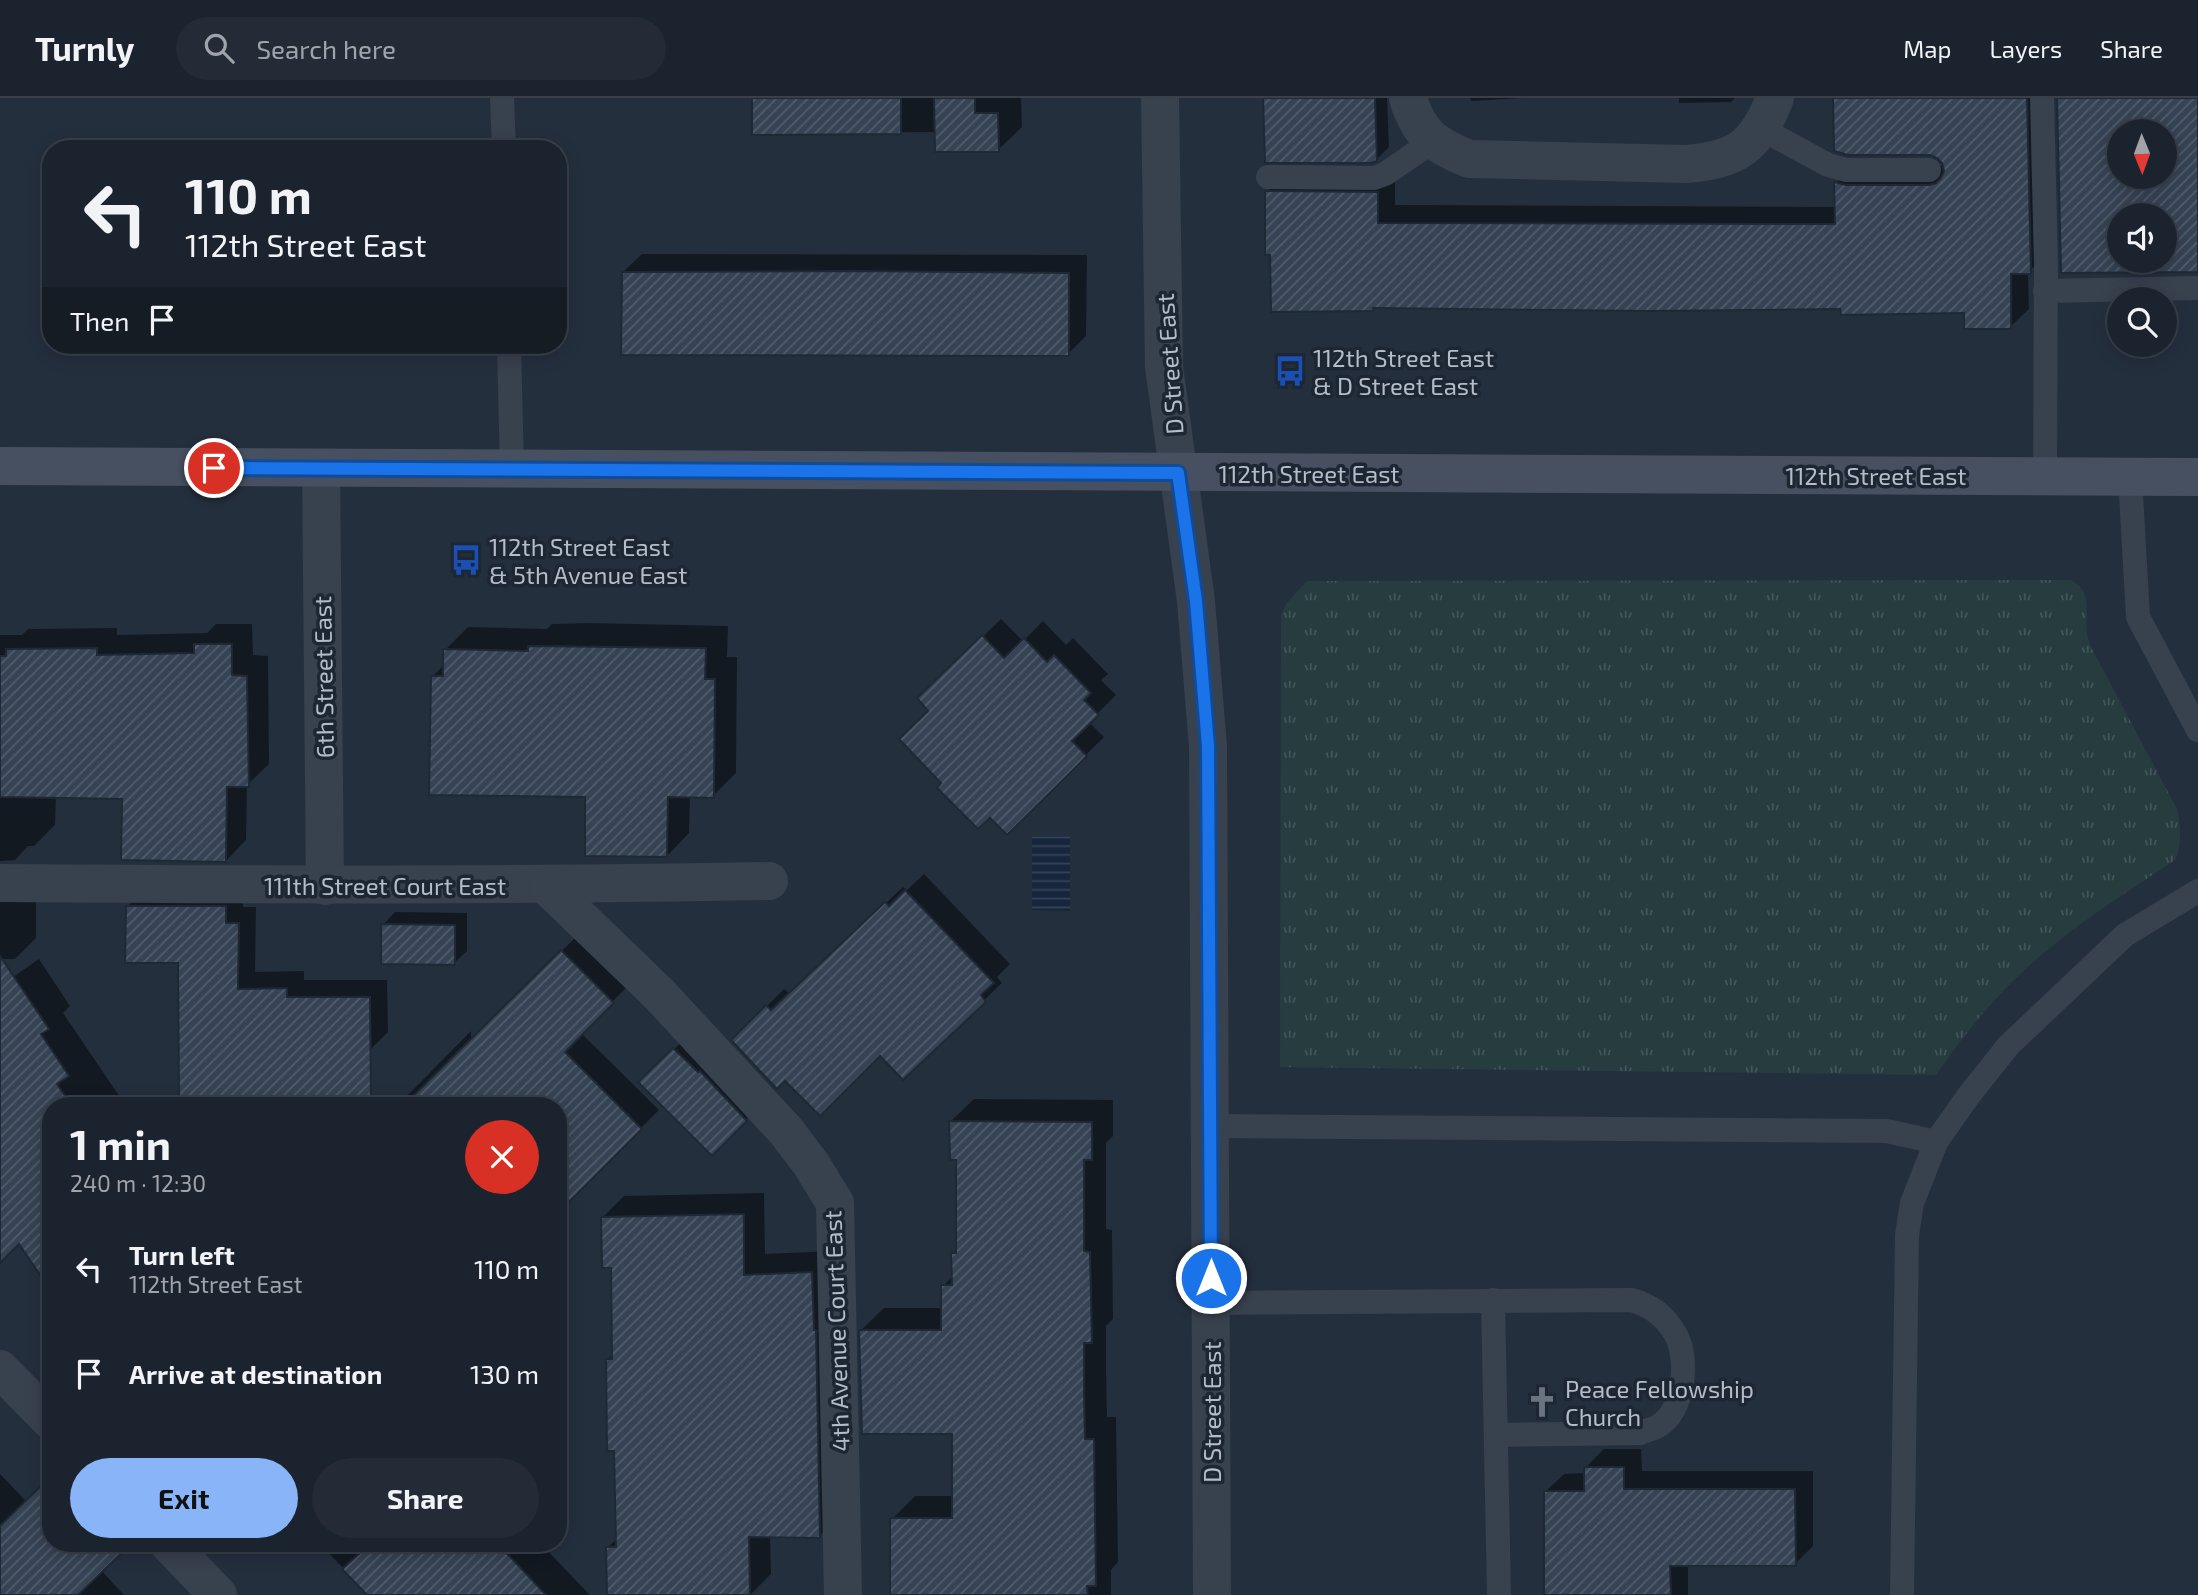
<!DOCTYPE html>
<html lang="en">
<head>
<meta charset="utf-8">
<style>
	:root { --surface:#1b232e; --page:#242b36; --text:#f1f3f6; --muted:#a0a4aa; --line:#39404a; --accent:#8ab4f8 }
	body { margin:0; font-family:"Exo 2",sans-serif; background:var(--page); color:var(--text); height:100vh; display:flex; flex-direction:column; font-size:26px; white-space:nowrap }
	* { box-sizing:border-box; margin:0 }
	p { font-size:23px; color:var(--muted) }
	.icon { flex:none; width:38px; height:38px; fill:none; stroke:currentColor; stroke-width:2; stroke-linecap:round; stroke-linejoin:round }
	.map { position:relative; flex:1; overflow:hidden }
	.side { position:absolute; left:42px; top:999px; width:525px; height:455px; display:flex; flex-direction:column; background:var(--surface); border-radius:28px; box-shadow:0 4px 18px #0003,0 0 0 2px var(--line) }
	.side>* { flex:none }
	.guide { position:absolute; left:42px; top:42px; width:525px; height:214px; border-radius:28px; box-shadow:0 4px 18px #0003,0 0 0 2px var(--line); background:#1b232e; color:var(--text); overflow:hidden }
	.needle { width:46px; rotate:179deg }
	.buttons { position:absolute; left:2107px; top:21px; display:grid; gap:14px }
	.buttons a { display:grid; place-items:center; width:70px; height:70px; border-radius:50%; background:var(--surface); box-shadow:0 4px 18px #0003,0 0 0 2px var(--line); font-size:35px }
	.pin { position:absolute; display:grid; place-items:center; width:60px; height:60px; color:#fff; margin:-30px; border:4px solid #fff; border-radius:50%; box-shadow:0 2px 7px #0007 }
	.me { position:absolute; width:77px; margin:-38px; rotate:0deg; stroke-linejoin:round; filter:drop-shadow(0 0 5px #0008) }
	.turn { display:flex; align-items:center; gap:24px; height:147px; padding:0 28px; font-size:32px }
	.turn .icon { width:91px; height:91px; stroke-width:2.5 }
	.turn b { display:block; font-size:49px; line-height:60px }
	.then { display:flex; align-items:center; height:66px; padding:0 28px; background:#0003; gap:14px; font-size:26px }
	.round { display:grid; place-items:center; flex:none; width:74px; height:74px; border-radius:37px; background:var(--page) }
	.headline { display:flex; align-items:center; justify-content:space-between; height:119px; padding:0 28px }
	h1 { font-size:42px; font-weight:700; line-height:52px }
	.action { display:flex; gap:14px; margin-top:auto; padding:14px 28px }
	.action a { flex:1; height:80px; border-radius:42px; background:var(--accent); color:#111; font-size:28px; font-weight:700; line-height:80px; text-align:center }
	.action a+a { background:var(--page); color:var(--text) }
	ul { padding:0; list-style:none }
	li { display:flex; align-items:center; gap:21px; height:105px; padding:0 28px }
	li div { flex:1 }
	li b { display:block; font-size:26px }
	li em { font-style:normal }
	header { display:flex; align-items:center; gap:42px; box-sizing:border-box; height:98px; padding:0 35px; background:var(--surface); border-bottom:2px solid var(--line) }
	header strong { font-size:33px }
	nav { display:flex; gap:38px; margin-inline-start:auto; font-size:24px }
	.search { width:490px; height:63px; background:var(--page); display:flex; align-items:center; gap:18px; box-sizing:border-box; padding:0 24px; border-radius:38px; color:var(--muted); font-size:26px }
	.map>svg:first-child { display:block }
	.grass { fill:url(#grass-tufts) }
	.water { fill:url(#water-rules) }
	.shadow { fill:#0007; fill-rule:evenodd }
	.building { fill:url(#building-hatch); stroke:#1f2835; stroke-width:2; fill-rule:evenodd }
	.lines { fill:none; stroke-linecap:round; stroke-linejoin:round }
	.service { stroke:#38414e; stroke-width:24 }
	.minor { stroke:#38414e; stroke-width:38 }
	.secondary { stroke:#465061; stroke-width:38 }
	.route-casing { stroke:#114b97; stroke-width:18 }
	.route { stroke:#1a73e8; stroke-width:12 }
	.labels { text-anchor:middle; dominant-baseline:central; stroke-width:7; stroke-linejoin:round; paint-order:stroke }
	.poi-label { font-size:24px; fill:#b4bcc9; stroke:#1d2633; text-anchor:start }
	.street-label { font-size:24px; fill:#b4bcc9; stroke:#1d2633 }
</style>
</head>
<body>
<header>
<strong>Turnly</strong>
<div class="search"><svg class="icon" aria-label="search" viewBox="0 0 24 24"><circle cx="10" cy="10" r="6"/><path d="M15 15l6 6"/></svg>Search here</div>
<nav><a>Map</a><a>Layers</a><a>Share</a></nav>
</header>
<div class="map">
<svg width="2198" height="1497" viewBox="0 0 2198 1497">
	<defs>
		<pattern id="grass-tufts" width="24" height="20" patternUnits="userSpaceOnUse" patternTransform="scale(1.75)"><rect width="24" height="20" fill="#263c3f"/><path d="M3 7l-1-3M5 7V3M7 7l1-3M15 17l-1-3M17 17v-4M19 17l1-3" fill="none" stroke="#435659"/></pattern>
		<pattern id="water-rules" width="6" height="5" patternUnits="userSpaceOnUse" patternTransform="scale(1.75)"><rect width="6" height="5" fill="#17263c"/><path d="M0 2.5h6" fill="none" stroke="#364457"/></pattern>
		<pattern id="building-hatch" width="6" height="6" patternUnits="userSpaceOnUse" patternTransform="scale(1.75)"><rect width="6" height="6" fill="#364354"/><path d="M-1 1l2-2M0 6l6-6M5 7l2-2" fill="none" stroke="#515c6b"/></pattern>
	</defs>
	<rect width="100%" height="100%" fill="#242f3e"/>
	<!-- grass -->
	<path class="grass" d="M2070 482C2093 492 2085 513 2087 534 2087 539 2090 545 2092 551L2177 711C2181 728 2182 746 2175 762 2133 790 2090 817 2051 849 2007 884 1968 930 1936 977L1280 969 1281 518 1286 506 1307 483Z"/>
	<!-- water -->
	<path class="water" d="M1032 738H1070V813L1032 812Z"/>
	<!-- shadow -->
	<g class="shadow">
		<path d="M754 0H1021L1022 29 998 52 937 34 754 35Z"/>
		<path d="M1265 0H1387L1389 49 1376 62Z"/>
		<path d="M1470 0H1523L1471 3Z"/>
		<path d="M1679 0H1735L1731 4 1679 5Z"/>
		<path d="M1836 0H2045L2049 156 2028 174 2029 211 2010 229 1966 214 1842 210 1272 155 1267 94 1285 76 1395 77V107L1837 109 1836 85 1854 67 1865 69 1945 68 1943 63Z"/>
		<path d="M2059 0H2198V172L2063 174ZM2119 33H2165V79H2119ZM2119 117H2165V163H2119Z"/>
		<path d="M642 156 1087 157 1086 238 1068 256 623 174Z"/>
		<path d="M1001 521 1023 543 1043 523 1066 547 1073 540 1108 576 1101 582 1116 597 1089 624 1104 639 1007 735 990 717 944 685 930 613 919 601Z"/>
		<path d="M589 525 728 528 727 559H737L736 675 713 698H690L689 735 667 758 432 579 445 566V552L468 529 547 531 552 526Z"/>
		<path d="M216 526H252L253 557 268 558 269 666 247 687 246 742 226 763 123 699 56 698 55 727 34 748H28L15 762 0 763V537H22L28 531 117 530V537L207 535Z"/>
		<path d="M0 770 36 787V840L15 861H0Z"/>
		<path d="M924 776 1010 866 997 879 1002 885 903 980 880 955 785 981 733 942 784 891 790 896 903 789 907 792Z"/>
		<path d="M145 791H243V809H256L255 874 304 873V882H387L388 934 370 952 286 1008H181L180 864 128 808Z"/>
		<path d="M395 814 467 815V853L454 865 383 827Z"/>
		<path d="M580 835 630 886 581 935 659 1012 559 1112 558 1008H411L404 1001 471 933V943Z"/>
		<path d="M39 861 70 908 63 915 126 1008H51L19 1143 0 1162V888Z"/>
		<path d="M687 939 758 1009 712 1056 640 984Z"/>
		<path d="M974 1001 1113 1002V1038L1106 1045V1131L1112 1132 1113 1221 1106 1228V1272L1107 1319H1116L1118 1464 1111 1472V1497H892V1421L915 1398H954L953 1334 861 1232 884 1210H943V1188L953 1178V1155L957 1151 958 1060 951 1023Z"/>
		<path d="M764 1095 765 1156 833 1153 841 1417 819 1438 770 1437 771 1476 750 1497H609L608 1449 618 1440 616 1351 607 1262 614 1255 612 1168 603 1119 624 1098Z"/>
		<path d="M1604 1351H1641L1642 1373H1813V1448L1795 1466 1688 1467V1497H1546L1545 1394 1564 1376 1585 1375V1370Z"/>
		<path d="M0 1376 27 1404 51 1446H128L101 1472 124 1497H0Z"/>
		<path d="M227 1446H248L237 1456Z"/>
		<path d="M320 1446H541L590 1497H369Z"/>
	</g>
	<!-- building -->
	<g class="building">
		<path d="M752 0H901V36L752 37Z"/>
		<path d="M934 0H975V15H998L999 54H935Z"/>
		<path d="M1263 0H1375L1377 63 1371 65H1265Z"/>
		<path d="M1833 0H2027L2031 176H2011V231H1964V215L1841 217 1840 211 1649 213 1373 210V213L1271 214 1270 157H1265V93L1378 94V125L1835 126 1834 84 1846 87H1929L1936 85 1941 80 1944 73 1942 65 1937 60 1930 57H1848L1834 53Z"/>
		<path d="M2057 0H2198V174L2061 175ZM2119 33H2165V79H2119ZM2119 117H2165V163H2119Z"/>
		<path d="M853 173 1069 175V258L621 257 622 174Z"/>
		<path d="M982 537 1004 560 1024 540 1047 564 1054 557 1091 595 1084 602 1099 617 1072 643 1087 658 1007 737 990 720 978 731 937 690 941 685 899 641 928 613 917 600Z"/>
		<path d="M194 546H232V577L247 578 249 689H227L226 764 121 762 122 701 0 699V558H6V551L97 550V557L194 555Z"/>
		<path d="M528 548 706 550 705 581H715L714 700 668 699 667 759 585 758V699L429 697 431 578H443V551L528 553Z"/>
		<path d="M905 792 994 885 981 897 986 904 903 982 880 958 820 1018 785 983 777 991 731 942 766 907 771 912 885 804 889 808Z"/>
		<path d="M126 808H226V825H239L238 891 287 890V899H370L371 1008 179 1006 178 865H125Z"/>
		<path d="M381 826 455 827V867L381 866Z"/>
		<path d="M561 852 614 905 565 954 642 1031 558 1115V1008H403Z"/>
		<path d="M0 858 49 931 41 936 69 978 57 986 72 1008H51V1193L19 1146 0 1165Z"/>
		<path d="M673 950 698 974 700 973 747 1023 712 1058 638 984Z"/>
		<path d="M949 1023 1092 1024V1062H1084V1153L1090 1154 1092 1245H1084V1296L1085 1341H1094L1096 1488H1087L1088 1497H890V1420H952V1336H862L859 1232H941V1187H952L951 1155H956V1062H950Z"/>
		<path d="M744 1116V1177L812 1174 814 1232H816L820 1440 749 1439 750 1497H607L606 1449H616L614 1353H607L606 1261H612L611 1170H602L601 1119Z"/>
		<path d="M1584 1369H1624V1391H1795L1796 1468H1670L1671 1497H1544V1393H1584Z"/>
		<path d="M51 1378V1446H131L78 1497H0V1428Z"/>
		<path d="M370 1446H498L546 1497H367L342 1471Z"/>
	</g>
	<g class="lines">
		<!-- service -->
		<g class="service">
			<path d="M502 0 504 51"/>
			<path d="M2042 0 2046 167 2045 378"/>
			<path d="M1762 31 1828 67 1846 72H1929"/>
			<path d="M1268 79 1374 80 1385 76 1433 43"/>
			<path d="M2045 193 2198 190"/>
			<path d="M509 247 512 372"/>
			<path d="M2130 378 2138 519 2198 632"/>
			<path d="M1210 1028 1887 1033 1936 1044"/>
			<path d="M1493 1202 1499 1497"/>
			<path d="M1211 1205 1631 1202C1651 1207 1666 1219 1676 1237 1689 1262 1684 1310 1660 1327 1655 1331 1646 1332 1640 1335L1497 1337"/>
			<path d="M1902 1497 1907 1137 1912 1105 1936 1044 1969 997 2008 948 2125 837 2198 793"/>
		</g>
		<!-- minor -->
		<g class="minor">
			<path d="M1160 0 1164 269 1196 503 1208 648 1212 1497"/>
			<path d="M1408 0C1419 37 1435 47 1469 61L1686 66C1738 62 1756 48 1775 0"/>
			<path d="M321 371 325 788"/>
			<path d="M0 785C257 787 513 788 769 783"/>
			<path d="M547 788 659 896 786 1033 811 1066 835 1105 843 1497"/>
			<path d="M0 1271 51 1323"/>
			<path d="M169 1446 218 1497"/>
		</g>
		<!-- secondary -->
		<path class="secondary" d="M0 368 2198 379"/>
	</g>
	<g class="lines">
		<defs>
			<path id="route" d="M214 370 1178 375 1196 503 1208 648 1211 1180"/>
		</defs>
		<!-- route casing -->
		<use href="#route" class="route-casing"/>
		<!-- route -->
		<use href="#route" class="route"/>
	</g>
	<!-- icons -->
	<defs>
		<symbol id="bus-bare" viewBox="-9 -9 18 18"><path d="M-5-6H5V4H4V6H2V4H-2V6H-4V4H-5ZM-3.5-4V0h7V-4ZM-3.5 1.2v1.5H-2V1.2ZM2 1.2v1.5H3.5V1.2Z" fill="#1a4fb4" stroke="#1d2633" stroke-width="2.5" paint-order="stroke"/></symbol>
		<symbol id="church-bare" viewBox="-9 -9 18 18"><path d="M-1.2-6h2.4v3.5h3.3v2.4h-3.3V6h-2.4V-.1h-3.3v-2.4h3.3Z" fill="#6b7280" stroke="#1d2633" stroke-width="2.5" paint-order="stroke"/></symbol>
	</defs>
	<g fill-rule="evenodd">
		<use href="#bus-bare" x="1268" y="251" width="44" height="44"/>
		<use href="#bus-bare" x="444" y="440" width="44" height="44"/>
		<use href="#church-bare" x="1520" y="1282" width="44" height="44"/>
	</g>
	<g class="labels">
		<!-- poi labels -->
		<g class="poi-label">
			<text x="1313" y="259">112th Street East<tspan x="1313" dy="28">&amp; D Street East</tspan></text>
			<text x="489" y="448">112th Street East<tspan x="489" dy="28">&amp; 5th Avenue East</tspan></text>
			<text x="1565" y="1290">Peace Fellowship<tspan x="1565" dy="28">Church</tspan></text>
		</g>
		<!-- street labels -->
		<g class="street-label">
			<text transform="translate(1169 266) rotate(-94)">D Street East</text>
			<text x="1309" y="375">112th Street East</text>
			<text x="1876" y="377">112th Street East</text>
			<text transform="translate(323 579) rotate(-91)">6th Street East</text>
			<text x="385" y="787">111th Street Court East</text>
			<text transform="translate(836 1233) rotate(-92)">4th Avenue Court East</text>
			<text transform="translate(1211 1314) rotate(-90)">D Street East</text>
		</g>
	</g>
</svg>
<div class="buttons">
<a><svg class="needle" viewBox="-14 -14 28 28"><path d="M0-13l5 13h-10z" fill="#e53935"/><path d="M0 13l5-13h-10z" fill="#a0a4aa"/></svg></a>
<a><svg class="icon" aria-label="sound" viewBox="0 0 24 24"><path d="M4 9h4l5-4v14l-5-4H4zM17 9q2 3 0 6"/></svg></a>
<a><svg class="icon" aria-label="search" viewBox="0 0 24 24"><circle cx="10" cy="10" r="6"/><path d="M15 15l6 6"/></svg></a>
</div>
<div class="pin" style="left:214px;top:370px;background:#d93025"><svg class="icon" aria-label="arrive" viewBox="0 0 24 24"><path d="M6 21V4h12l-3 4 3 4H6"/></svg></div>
<svg class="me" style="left:1211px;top:1180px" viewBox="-20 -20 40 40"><circle r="17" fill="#1a73e8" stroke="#fff" stroke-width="3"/><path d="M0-11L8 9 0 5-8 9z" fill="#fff"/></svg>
<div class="guide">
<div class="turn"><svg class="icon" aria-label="left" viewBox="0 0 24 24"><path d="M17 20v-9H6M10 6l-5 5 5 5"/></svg><div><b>110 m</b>112th Street East</div></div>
<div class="then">Then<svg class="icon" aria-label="arrive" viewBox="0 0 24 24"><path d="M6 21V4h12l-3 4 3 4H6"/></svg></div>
</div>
<section class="side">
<div class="headline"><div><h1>1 min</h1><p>240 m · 12:30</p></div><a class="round" style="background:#d93025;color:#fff"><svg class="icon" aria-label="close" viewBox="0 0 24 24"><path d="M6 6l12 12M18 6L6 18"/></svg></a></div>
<ul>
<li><svg class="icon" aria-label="left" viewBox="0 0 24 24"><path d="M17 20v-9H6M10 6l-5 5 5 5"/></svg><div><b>Turn left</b><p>112th Street East</p></div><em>110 m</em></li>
<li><svg class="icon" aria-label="arrive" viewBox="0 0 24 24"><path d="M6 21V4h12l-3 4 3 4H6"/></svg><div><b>Arrive at destination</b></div><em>130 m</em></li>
</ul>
<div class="action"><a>Exit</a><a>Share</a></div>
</section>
</div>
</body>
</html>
